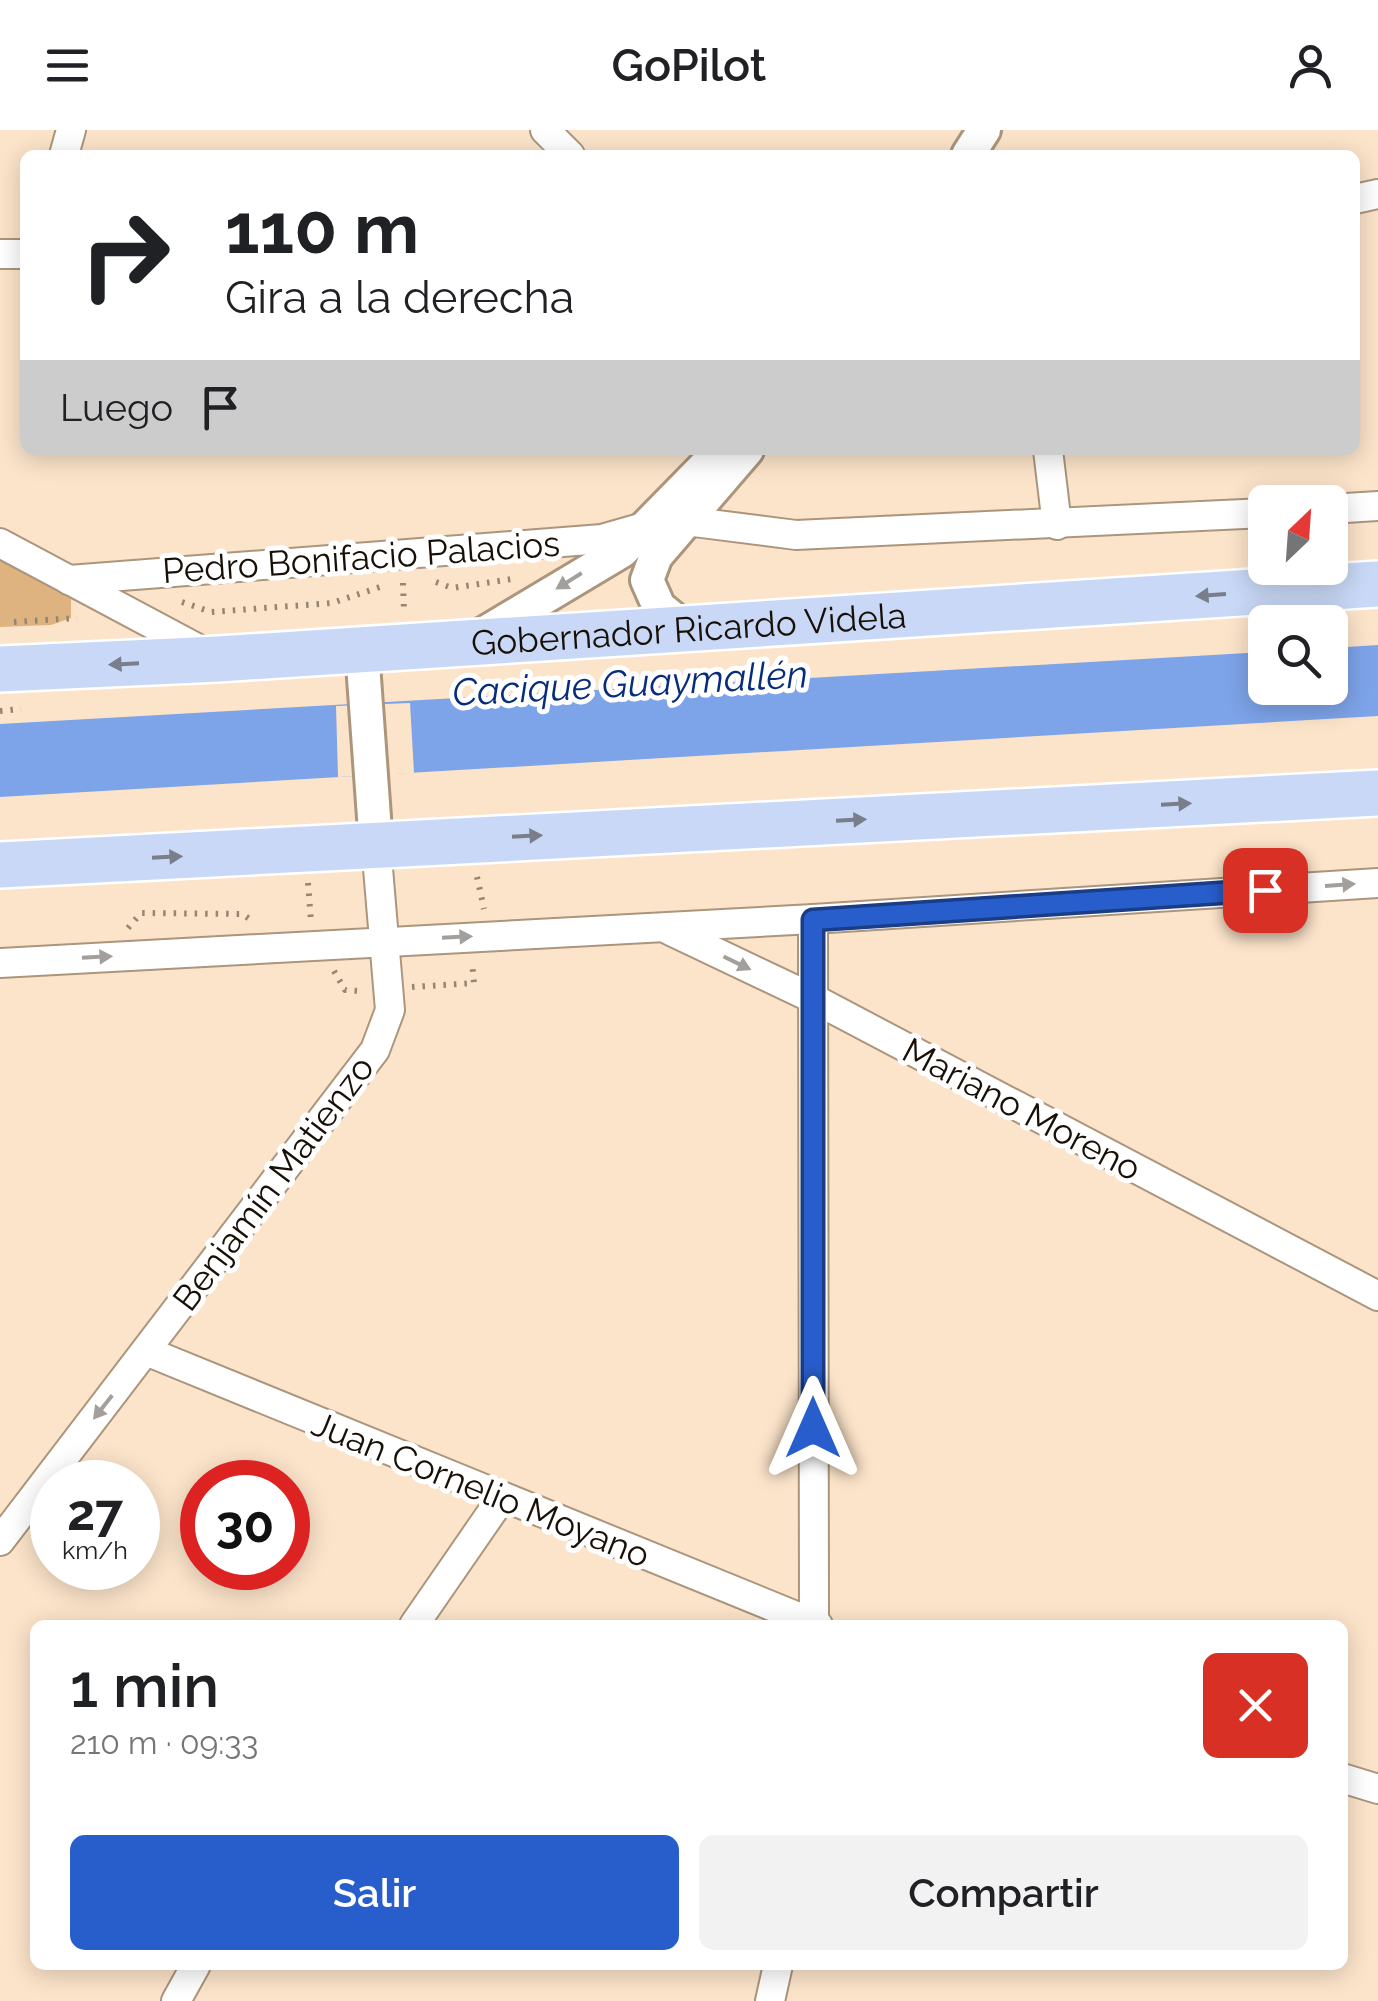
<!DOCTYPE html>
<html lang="es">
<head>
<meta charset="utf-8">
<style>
	:root { --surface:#fff; --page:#f2f2f2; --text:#202124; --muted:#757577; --accent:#285ecc }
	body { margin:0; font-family:Raleway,sans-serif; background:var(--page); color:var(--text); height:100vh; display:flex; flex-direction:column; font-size:38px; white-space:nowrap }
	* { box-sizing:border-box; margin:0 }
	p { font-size:32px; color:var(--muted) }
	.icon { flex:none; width:55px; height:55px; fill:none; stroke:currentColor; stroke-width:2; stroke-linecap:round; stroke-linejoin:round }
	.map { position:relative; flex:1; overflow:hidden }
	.details { position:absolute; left:30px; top:1490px; width:1318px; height:350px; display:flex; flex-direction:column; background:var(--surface); border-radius:15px; box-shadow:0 5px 25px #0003 }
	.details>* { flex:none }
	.hud { position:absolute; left:20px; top:20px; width:1340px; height:305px; border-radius:15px; box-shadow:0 5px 25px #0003; background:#fff; color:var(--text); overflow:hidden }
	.needle { width:65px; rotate:25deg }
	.controls { position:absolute; left:1248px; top:355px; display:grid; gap:20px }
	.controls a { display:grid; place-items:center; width:100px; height:100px; border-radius:15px; background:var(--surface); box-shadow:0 5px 25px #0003; font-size:50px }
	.speed { position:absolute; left:30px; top:1330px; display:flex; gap:20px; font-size:50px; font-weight:700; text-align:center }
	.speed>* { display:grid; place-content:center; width:130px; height:130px; border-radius:50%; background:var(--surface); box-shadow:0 5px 25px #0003; line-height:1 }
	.speed small { font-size:25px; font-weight:400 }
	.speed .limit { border:15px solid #d22; background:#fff; color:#111 }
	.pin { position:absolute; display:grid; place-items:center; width:85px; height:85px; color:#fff; margin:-42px; border-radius:20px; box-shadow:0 5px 15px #0006 }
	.me { position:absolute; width:110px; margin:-55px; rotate:0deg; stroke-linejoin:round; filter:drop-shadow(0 0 8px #0008) }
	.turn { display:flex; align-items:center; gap:35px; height:210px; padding:0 40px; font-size:45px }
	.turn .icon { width:130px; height:130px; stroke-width:2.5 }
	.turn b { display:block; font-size:70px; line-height:85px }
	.then { display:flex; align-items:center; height:95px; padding:0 40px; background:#0003; gap:20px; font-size:38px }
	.round { display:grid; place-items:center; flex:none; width:105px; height:105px; border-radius:15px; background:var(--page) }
	.headline { display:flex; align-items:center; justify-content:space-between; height:170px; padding:0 40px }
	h1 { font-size:60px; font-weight:600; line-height:75px }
	.cta { display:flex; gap:20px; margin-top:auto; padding:20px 40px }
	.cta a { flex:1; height:115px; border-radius:15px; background:var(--accent); color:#fff; font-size:40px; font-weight:600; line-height:115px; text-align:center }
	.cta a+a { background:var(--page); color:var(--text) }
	header { display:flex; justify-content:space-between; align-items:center; height:130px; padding:0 40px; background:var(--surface); font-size:45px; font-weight:600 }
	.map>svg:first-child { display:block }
	.green { fill:#deb380 }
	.water { fill:#7da3e8 }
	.pier { fill:#fce4ca }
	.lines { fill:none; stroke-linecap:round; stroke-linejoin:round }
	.minor-casing { stroke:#ab957c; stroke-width:32 }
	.tertiary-casing { stroke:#ab957c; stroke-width:38 }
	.trunk-casing { stroke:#fff; stroke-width:50 }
	.path { stroke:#968573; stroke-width:6; stroke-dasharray:2.5 8; stroke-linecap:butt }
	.minor { stroke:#fff; stroke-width:28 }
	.tertiary { stroke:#fff; stroke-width:32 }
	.trunk { stroke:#c8d8f6; stroke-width:45 }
	.oneway { fill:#a39f9c }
	.oneway2 { fill:#797e8a }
	.route-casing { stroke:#1a3d85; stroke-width:25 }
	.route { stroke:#285ecc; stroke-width:18 }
	.labels { text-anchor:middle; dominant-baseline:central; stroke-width:10; stroke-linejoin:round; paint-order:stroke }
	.street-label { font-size:35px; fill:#181007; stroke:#fff }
	.water-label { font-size:38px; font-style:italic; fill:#062c7b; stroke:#fff }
</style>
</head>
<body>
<header><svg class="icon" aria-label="menu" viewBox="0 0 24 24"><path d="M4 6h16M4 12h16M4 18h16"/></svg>GoPilot<svg class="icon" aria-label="person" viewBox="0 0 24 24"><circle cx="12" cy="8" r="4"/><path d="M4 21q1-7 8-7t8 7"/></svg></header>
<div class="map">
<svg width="1378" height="1871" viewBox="0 0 1378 1871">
	<rect width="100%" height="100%" fill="#fce4ca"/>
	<!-- green -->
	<path class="green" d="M0 430 71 469V488L51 495 0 497Z"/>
	<!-- water -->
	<path class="water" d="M1378 515V586L0 667V594L1265 522V558H1330V518Z"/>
	<!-- pier -->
	<path class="pier" d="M410 573 414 643 338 647 336 576Z"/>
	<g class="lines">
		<defs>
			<g id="minor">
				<path d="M545 0 570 25"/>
				<path d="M64 25 71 0"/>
				<path d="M1355 69 1378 64"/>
				<path d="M0 124H25"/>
				<path d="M1048 320 1057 395"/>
				<path d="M1330 379 1378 376"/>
				<path d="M686 391 796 405 1265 383"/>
				<path d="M0 413 208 524"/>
				<path d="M69 450 602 409 651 395"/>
				<path d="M813 789 814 1495"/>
				<path d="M669 800 812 868 1378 1166"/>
				<path d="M0 833 813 789 1378 753"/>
				<path d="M146 1221 818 1495"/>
				<path d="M0 1411 375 920 390 880 376 715"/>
				<path d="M414 1495 501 1369"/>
				<path d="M1342 1648 1378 1659"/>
				<path d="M176 1871 196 1835"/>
				<path d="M770 1871 778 1835"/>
			</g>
			<g id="tertiary">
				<path d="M968 25 984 0"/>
				<path d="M686 499 659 477 647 450 656 426 747 320"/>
				<path d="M473 510 622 421 721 320"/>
				<path d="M362 520 376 715"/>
			</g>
			<g id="trunk">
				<path id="s1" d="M0 539 218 529 1378 454"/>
				<path d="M0 735 1378 663"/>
			</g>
		</defs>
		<!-- minor casing -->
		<use href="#minor" class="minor-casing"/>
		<!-- tertiary casing -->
		<use href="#tertiary" class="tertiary-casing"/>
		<!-- trunk casing -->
		<use href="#trunk" class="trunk-casing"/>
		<!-- path -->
		<g class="path">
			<path d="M436 452 452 458 512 449"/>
			<path d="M403 453 404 481"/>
			<path d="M182 472 211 482 332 473 380 457"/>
			<path d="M14 492 77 488"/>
			<path d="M0 581 21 579"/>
			<path d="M477 747 484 779"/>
			<path d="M308 753 311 791"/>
			<path d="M128 798 141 783 242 784 251 790"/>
			<path d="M334 841 345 860 360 861"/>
			<path d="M412 857 474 853 472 832"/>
		</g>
		<!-- minor -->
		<use href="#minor" class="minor"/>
		<!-- tertiary -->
		<use href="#tertiary" class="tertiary"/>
		<!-- trunk -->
		<use href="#trunk" class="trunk"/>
	</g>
	<!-- one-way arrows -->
	<defs><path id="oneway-solid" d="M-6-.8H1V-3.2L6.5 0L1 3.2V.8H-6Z" transform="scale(2.5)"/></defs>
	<g class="oneway">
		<use href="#oneway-solid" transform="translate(569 451) rotate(148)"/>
		<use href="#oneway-solid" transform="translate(1340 755) rotate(-4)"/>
		<use href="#oneway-solid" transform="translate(457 807) rotate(-3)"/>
		<use href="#oneway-solid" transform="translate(97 827) rotate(-3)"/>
		<use href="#oneway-solid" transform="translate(737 833) rotate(26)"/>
		<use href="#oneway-solid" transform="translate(103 1277) rotate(128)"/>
	</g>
	<g class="oneway2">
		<use href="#oneway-solid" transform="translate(1211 465) rotate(176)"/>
		<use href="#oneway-solid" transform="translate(124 534) rotate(177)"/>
		<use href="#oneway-solid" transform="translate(1176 674) rotate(-3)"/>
		<use href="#oneway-solid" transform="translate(851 690) rotate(-3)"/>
		<use href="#oneway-solid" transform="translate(527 706) rotate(-3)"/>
		<use href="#oneway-solid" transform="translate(167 727) rotate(-3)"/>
	</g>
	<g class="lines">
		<defs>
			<path id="route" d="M813 1298V790L1265 760"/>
		</defs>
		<!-- route casing -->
		<use href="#route" class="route-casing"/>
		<!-- route -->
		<use href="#route" class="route"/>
	</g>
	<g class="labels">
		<!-- street labels -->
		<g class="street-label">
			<text transform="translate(361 427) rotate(-4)">Pedro Bonifacio Palacios</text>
			<text stroke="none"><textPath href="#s1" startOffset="690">Gobernador Ricardo Videla</textPath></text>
			<text transform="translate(1022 979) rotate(28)">Mariano Moreno</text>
			<text transform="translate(273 1053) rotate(-53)">Benjamín Matienzo</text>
			<text transform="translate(481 1359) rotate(22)">Juan Cornelio Moyano</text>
		</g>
		<!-- water labels -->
		<g class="water-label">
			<text transform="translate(630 553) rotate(-3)">Cacique Guaymallén</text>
		</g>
	</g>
</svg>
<div class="controls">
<a><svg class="needle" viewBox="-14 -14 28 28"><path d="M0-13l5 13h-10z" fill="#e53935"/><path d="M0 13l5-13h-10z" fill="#757577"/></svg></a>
<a><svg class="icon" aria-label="search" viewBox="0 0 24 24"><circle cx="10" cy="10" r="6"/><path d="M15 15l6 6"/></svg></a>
</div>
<div class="speed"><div>27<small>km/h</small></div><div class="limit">30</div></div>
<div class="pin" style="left:1265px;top:760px;background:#d93025"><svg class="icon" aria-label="arrive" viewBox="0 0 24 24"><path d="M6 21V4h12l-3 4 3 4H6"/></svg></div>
<svg class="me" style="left:813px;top:1298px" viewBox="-20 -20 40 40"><path d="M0-17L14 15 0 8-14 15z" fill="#285ecc" stroke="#fff" stroke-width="4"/></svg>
<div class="hud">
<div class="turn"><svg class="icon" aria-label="right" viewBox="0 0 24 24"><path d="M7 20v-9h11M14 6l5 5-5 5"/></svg><div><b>110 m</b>Gira a la derecha</div></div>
<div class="then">Luego<svg class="icon" aria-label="arrive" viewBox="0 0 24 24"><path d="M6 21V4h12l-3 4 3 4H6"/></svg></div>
</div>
<section class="details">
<div class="headline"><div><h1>1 min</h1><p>210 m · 09:33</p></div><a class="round" style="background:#d93025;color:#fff"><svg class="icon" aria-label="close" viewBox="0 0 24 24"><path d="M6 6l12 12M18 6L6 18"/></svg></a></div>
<div class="cta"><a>Salir</a><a>Compartir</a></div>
</section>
</div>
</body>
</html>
